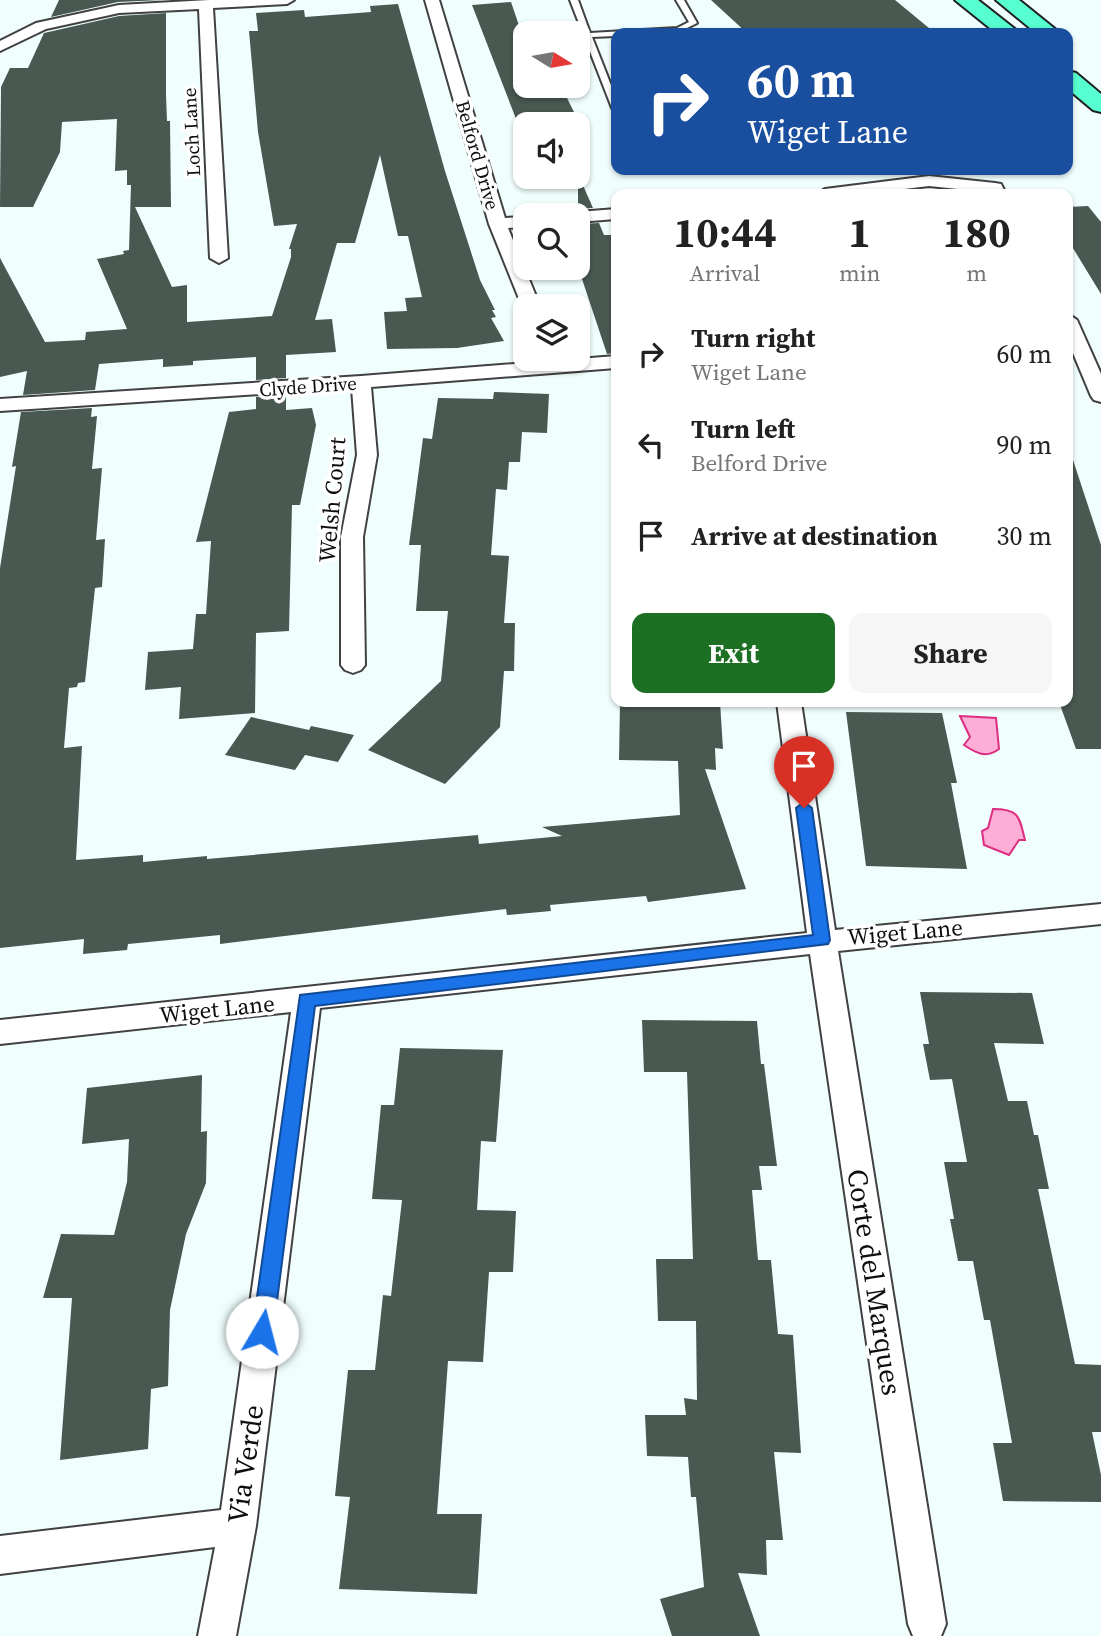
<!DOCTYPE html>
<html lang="en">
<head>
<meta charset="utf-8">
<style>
	:root { --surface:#fff; --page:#f6f6f6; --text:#222; --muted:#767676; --accent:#1d6f23 }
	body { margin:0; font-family:"Source Serif 4",serif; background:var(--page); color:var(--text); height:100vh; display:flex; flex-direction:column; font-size:26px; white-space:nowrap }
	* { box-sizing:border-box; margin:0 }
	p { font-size:23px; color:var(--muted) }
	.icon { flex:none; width:38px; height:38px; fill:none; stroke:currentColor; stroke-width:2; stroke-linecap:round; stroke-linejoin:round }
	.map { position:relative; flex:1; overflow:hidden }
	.side { position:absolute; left:611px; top:189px; width:462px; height:518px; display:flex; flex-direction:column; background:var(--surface); border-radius:14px; box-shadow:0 2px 5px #0004 }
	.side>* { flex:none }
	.hud { position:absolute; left:611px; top:28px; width:462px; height:147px; border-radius:14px; box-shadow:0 2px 5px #0004; background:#1a4fa0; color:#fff; overflow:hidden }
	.needle { width:46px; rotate:101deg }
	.buttons { position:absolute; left:513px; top:21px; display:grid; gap:14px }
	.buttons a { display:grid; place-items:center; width:77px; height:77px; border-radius:14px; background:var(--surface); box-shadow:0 2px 5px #0004; font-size:35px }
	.pin { position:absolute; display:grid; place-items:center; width:60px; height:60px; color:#fff; margin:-72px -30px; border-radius:50% 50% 50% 0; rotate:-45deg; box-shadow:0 0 7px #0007 }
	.pin .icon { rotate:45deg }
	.me { position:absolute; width:77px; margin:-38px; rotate:8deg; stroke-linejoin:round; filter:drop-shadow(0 0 5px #0008) }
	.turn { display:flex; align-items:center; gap:24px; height:147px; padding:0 21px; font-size:32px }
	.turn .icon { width:91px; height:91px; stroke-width:2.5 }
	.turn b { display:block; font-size:49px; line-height:60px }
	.eta { display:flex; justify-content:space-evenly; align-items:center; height:119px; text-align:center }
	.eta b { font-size:42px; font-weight:700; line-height:49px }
	.action { display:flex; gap:14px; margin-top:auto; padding:14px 21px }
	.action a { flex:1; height:80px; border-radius:14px; background:var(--accent); color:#fff; font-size:28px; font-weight:700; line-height:80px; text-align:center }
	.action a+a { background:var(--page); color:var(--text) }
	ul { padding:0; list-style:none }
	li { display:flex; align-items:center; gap:21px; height:91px; padding:0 21px }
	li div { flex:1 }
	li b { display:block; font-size:26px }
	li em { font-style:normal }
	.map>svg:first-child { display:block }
	.water { fill:#fdaed6; stroke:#dc2d81; stroke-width:2 }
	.building { fill:#495851 }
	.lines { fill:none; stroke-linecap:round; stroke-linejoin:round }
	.service-casing { stroke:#414141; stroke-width:4 }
	.minor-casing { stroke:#414141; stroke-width:4 }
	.trunk-casing { stroke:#1f1f1f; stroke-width:4 }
	.service { fill:#fff; fill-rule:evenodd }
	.minor { fill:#fff; fill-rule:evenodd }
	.trunk { fill:#57ffd0; fill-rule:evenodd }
	.route { fill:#1a73e8; stroke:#114b97; stroke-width:2 }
	.labels { text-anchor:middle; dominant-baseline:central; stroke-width:7; stroke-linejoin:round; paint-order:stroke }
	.far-street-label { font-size:19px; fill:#0e0e0e; stroke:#fff }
	.street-label { font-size:23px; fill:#0e0e0e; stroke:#fff }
	.near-street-label { font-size:28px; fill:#0e0e0e; stroke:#fff }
</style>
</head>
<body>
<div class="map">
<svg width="1101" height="1636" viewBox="0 0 1101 1636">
	<rect width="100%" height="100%" fill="#f0fffe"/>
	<!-- water -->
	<g class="water">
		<path d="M960 716 996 718 999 749C986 759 976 753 964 745L970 737Z"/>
		<path d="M993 809C1020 809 1019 817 1025 840H1019L1009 855 984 845 982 831 988 828Z"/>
	</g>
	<!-- building -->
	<g class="building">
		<path d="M59 0H162L118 2 51 17Z"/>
		<path d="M711 0H895L935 33H747Z"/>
		<path d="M511 2 525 43V86H561L580 124H525L523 132 518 124 472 5Z"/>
		<path d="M398 4 445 171 480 280 495 310H492L496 317 491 318 504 341 457 348 387 349 384 312 407 311 405 298 422 297 408 236H398L380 155 355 243H337L315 320 332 319 336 352 286 355V378L256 380V357L193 361V365L163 367V359L99 364 95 390 23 395 27 371 0 377V258L45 342 85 340 86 332 127 329 97 259 124 254 123 251 129 250 131 185H127V170L115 171 117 119 62 122 60 152 33 207H0L1 87 10 68H28L44 33 119 16 166 13V95L167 121H170L171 207H135L172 287 187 285V322L272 316 291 257V249H289L297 224 274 226 258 132 249 31H258L256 13 304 10 305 17 371 12 370 6Z"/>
		<path d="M578 174 593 208 578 209Z"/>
		<path d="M1088 206 1101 222V294L1068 240V207Z"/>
		<path d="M599 223 604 235H611L616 248V353L607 354 578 267V224Z"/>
		<path d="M494 392 549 394 547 433 522 432 520 462H509L507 490 496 489 491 555 509 556 504 623H515L514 671H504L500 727 445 784 368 750 441 681 448 611H416L421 545H409L423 438 432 439 438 398 493 399Z"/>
		<path d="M286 395V410L312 408 316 425 300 505H292L289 631 256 633 255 713 179 719 181 687 145 690 148 652 193 649 196 614H206L211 541 196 542 229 412 256 409V397Z"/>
		<path d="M92 408 91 417 97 416 92 469 102 468 96 540 105 539 102 587 95 588 85 682 78 683 77 687 69 688 64 748 82 746 76 860 143 855V862L207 856V859L478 835 479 844 562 836 542 827 680 815 678 761 619 760 620 702H720L723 749 715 748 716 770 705 769 746 889 648 902 646 896 550 905 551 911 507 915 506 909 220 944V935L128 944 127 950 83 954 84 939 0 948V568L16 466 12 467 21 412Z"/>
		<path d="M1073 460 1101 545V749H1076L1059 702H1068V461Z"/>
		<path d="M846 712 942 713 957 783H951L967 869 866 866Z"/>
		<path d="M251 717 309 730 311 726 354 735 338 762 305 755 295 770 225 755Z"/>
		<path d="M920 992 1032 993 1044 1044 994 1043 1008 1101H1027L1034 1135H1038L1049 1189H1038L1075 1364 1101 1365V1432H1092L1101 1475V1502L1003 1501 993 1443H1012L990 1320H984L973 1261H958L950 1219H954L944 1162H967L952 1079 930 1080 923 1044H929Z"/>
		<path d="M642 1020 757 1021 761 1064H764L777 1166H759L762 1190H752L758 1260H771L778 1334 793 1335 801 1453 774 1452 783 1540H766L767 1575 738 1573 760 1636H672L660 1599 704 1587 696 1497H691L688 1457 647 1456 645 1415H686L684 1398 697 1400 696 1321H658L656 1259H693L687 1072H644Z"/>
		<path d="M400 1048 503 1050 496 1142 481 1141 477 1210 516 1211 513 1272H489L483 1362 448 1361 437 1514H482L477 1594 339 1589 350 1497 335 1496 348 1370H375L383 1295 391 1296 402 1200 372 1199 381 1105H394Z"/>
		<path d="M202 1075 201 1132 207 1131 206 1183 186 1234 170 1310 168 1386 151 1389 148 1449 60 1460 72 1298H43L61 1234 114 1235 127 1182 129 1139 82 1144 87 1088Z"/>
	</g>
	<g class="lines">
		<defs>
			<path id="service" d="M570 0H578L590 33 677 28 689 22 676 0H684L697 23 679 32 616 33V36L592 37 616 98V110L612 108Z"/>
			<g id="minor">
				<path d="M209 0H294L287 4 213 8 228 258 219 263 210 258 199 9 119 13 46 29 0 51V41L36 23 119 5Z"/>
				<path d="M425 0H439L505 218 525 217V227L508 228 540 306H525V310L522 306 489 224Z"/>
				<path d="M929 176 995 183 1001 184 1006 194 929 186 863 194H817L825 189Z"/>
				<path d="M616 209V219L578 222V215H571L578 212Z"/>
				<path d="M1068 314 1077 320 1101 374V402L1094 400 1091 396 1068 341Z"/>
				<path d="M616 356V368L371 387 377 455 363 537 365 665 361 670 353 673 345 670 341 665V537L357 455 352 388 0 411V399L361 376Z"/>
				<path d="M777 702H801L835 930 1101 904V924L838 951 946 1624 941 1636H913L908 1624 810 954 320 1008 256 1526 236 1636H198L215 1547 0 1574V1536L221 1510 291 1012 0 1044V1020L807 933Z"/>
			</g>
			<g id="trunk">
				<path d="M955 0H978L1020 33H996Z"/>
				<path d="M996 0H1019L1060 33H1036Z"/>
				<path d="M1068 71 1076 73 1101 94V112L1093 110 1068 89Z"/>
			</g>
		</defs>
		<!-- service casing -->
		<use href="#service" class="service-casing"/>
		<!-- minor casing -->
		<use href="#minor" class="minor-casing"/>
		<!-- trunk casing -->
		<use href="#trunk" class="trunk-casing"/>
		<!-- service -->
		<use href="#service" class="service"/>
		<!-- minor -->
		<use href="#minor" class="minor"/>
		<!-- trunk -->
		<use href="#trunk" class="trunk"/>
	</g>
	<!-- route -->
	<path class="route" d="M804 802 812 808 830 940 828 944 315 1006 273 1332 270 1339 262 1341 255 1339 252 1332 300 995 813 935 796 808Z"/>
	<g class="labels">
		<!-- far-street labels -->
		<g class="far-street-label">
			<text transform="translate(191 132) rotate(-93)">Loch Lane</text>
			<text transform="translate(478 155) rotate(74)">Belford Drive</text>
			<text transform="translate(308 386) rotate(-4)">Clyde Drive</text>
		</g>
		<!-- street labels -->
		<g class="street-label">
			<text transform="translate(332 500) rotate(-85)">Welsh Court</text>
			<text transform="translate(905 932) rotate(-5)">Wiget Lane</text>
			<text transform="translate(217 1009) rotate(-6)">Wiget Lane</text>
		</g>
		<!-- near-street labels -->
		<g class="near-street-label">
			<text transform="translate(875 1282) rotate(81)">Corte del Marques</text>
			<text transform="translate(245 1464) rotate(-82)">Via Verde</text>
		</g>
	</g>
</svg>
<div class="buttons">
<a><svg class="needle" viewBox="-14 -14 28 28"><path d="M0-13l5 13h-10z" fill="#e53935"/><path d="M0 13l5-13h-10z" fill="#767676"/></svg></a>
<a><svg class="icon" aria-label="sound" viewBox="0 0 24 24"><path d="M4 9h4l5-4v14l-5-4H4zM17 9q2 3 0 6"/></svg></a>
<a><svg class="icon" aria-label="search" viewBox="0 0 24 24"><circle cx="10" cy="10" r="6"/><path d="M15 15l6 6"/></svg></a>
<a><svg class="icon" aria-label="layers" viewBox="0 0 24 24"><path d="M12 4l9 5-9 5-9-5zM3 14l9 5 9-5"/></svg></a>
</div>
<div class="pin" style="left:804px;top:808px;background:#d93025"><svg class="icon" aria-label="arrive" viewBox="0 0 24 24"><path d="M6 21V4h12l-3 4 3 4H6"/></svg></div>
<svg class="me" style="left:262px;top:1332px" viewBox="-20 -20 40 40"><circle r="19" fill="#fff"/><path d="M0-13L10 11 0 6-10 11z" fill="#1a73e8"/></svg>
<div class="hud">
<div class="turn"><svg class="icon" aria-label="right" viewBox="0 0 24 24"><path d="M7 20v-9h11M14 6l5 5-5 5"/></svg><div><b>60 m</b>Wiget Lane</div></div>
</div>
<section class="side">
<div class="eta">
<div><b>10:44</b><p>Arrival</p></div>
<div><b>1</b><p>min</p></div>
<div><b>180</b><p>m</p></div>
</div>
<ul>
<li><svg class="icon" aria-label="right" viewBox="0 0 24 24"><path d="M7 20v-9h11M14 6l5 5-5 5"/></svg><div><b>Turn right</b><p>Wiget Lane</p></div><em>60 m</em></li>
<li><svg class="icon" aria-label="left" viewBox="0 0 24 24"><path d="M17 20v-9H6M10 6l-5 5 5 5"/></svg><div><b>Turn left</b><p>Belford Drive</p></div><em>90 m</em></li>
<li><svg class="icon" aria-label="arrive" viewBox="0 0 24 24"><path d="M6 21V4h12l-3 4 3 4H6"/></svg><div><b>Arrive at destination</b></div><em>30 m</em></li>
</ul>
<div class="action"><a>Exit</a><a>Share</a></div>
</section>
</div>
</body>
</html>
